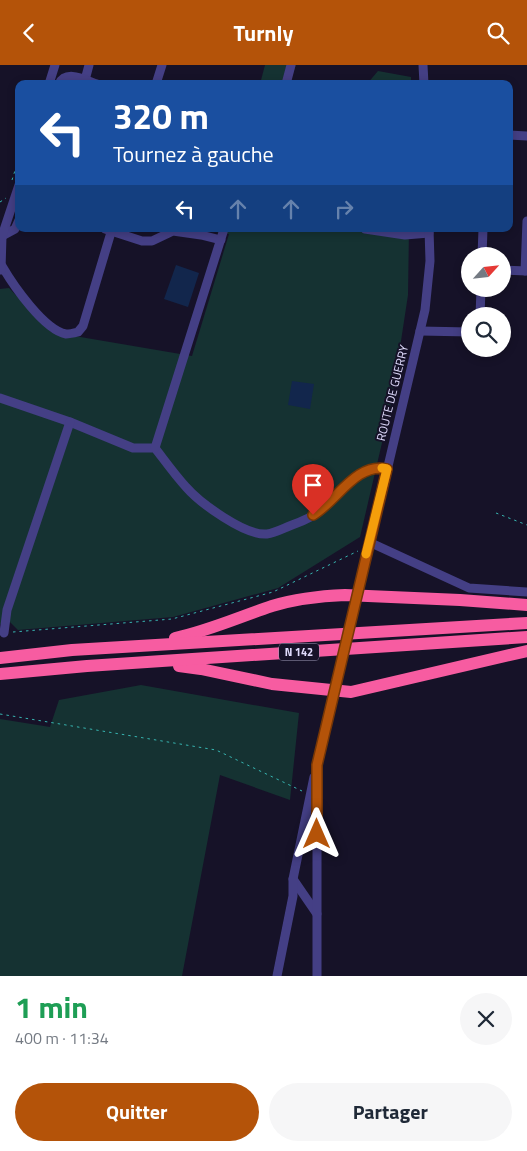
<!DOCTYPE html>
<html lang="fr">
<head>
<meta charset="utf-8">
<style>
	:root { --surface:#fff; --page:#f6f6f7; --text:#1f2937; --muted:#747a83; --accent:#b45309 }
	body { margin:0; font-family:"Titillium Web",sans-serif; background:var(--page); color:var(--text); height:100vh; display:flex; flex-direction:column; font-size:19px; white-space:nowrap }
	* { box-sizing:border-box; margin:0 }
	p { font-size:16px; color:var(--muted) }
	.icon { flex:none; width:28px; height:28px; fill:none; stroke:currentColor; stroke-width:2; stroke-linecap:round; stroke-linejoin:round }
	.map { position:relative; height:911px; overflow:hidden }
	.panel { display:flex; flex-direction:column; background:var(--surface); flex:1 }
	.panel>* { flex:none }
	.top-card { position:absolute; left:15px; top:15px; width:498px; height:152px; border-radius:10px; box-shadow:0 2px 8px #0003; background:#1a4fa0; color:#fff; overflow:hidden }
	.needle { width:32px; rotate:63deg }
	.buttons { position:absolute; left:461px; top:182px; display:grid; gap:10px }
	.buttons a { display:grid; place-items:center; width:50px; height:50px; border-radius:50%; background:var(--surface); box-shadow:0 2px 8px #0003; font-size:25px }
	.pin { position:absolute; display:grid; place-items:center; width:42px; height:42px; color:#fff; margin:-51px -21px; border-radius:50% 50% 50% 0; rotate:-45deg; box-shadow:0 0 5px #0007 }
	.pin .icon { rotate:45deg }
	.me { position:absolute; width:55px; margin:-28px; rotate:0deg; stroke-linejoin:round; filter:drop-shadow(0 0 4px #0008) }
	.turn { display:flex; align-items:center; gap:18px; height:105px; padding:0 15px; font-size:22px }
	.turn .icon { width:65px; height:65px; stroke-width:2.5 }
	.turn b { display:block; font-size:35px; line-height:42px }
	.lanes { display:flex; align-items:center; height:48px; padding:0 15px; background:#0003; justify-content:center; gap:25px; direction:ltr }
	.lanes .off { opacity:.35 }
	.round { display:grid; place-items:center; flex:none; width:52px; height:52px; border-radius:26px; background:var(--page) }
	.headline { display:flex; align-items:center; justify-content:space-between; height:85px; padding:0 15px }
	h1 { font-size:30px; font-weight:700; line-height:38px; color:#1e9e55 }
	.cta { display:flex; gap:10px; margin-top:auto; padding:10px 15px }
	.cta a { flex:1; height:58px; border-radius:30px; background:var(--accent); color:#fff; font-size:20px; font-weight:700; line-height:58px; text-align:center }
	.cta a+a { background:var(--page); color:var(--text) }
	header { display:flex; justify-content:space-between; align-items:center; height:65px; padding:0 15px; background:var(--accent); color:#fff; font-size:22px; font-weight:700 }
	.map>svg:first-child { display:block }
	.green { fill:#153232 }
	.water { fill:#12264c }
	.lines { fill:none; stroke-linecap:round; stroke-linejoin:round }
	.path { stroke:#37b5b1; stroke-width:1; stroke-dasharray:2.5 4; stroke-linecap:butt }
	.minor { stroke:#443f85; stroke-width:9 }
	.highway { stroke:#f75ca1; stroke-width:12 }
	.minor-bridge { stroke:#443f85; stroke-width:9 }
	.route-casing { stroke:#753606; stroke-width:12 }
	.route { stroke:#b45309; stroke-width:9 }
	.slow { stroke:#f59e0b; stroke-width:9 }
	.labels { text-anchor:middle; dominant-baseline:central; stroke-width:4; stroke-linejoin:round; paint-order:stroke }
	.shield { fill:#161228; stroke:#a39fbd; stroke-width:1 }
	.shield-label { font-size:11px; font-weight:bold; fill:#e0dbfd }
	.street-label { font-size:12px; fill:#e0dbfd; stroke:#161228 }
</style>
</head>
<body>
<header><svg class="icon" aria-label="back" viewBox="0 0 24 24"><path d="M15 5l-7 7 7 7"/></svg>Turnly<svg class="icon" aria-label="search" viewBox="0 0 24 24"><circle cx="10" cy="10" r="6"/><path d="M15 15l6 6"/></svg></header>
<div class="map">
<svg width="527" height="911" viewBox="0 0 527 911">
	<rect width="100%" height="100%" fill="#161228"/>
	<!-- green -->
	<g class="green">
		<path d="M265 0H296L289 19H260Z"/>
		<path d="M378 6 411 12V19H367Z"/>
		<path d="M217 164H409L408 230 392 335 360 472 278 523 173 552 18 565 5 552 0 560V224L9 223 51 267 192 291 229 169 216 167Z"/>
		<path d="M141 620 299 648 290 735 220 710 182 911H0V654L50 662 59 635Z"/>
	</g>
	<!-- water -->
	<g class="water">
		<path d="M176 200 199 208 188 242 164 234Z"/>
		<path d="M292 316 314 319 310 344 288 340Z"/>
	</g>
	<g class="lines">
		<!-- path -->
		<g class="path">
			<path d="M12 115 19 93"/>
			<path d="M0 137 6 133"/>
			<path d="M496 448 527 460"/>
			<path d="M13 567 172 554 273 527 358 486"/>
			<path d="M0 649 216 685 302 726"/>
		</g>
		<!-- minor -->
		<g class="minor">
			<path d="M423 0 424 19"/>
			<path d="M85 15 89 0"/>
			<path d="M49 19 55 0"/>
			<path d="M59 19C66 4 85 15 97 19"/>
			<path d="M156 19 162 0"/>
			<path d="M286 19 291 0"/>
			<path d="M509 70 527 71"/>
			<path d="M105 164 142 176H152L173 166 201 170 221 175"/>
			<path d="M365 164 405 170 429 168"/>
			<path d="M2 170V171L15 164 19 155"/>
			<path d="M482 191 483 164"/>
			<path d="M2 201C13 220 44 265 66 269 70 269 74 268 78 267L83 261 112 164"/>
			<path d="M1 205 2 171 19 120"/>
			<path d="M502 205 527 206"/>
			<path d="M525 206 527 156"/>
			<path d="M480 251 481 224"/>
			<path d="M420 266 470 267"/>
			<path d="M0 333 70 357 133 383H155C165 396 175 410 186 422 200 438 245 471 267 469 275 468 284 463 292 460 303 456 317 450 325 442 343 426 360 399 387 404"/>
			<path d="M155 383 224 164"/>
			<path d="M369 477 469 523 527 527"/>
			<path d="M353 549 425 245 430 196 429 164"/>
			<path d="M4 568 7 545 70 357"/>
			<path d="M293 814 317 849"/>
			<path d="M277 911 293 831V814L314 712"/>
			<path d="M317 911V700L338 611"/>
		</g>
		<!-- highway -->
		<g class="highway">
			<path d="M175 573C208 566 239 552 272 541 295 534 320 531 345 530L460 535 527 540"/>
			<path d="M0 593 72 585 527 558"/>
			<path d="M179 601 201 604 272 619 351 627 527 586"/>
			<path d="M0 609 87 601 527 572"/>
		</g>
		<!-- minor-bridge -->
		<path class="minor-bridge" d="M338 611 353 549"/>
	</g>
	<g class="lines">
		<defs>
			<path id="route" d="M313 450C337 436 356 397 387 404L317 700V769"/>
		</defs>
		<!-- route casing -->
		<use href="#route" class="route-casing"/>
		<!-- route -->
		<use href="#route" class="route"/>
		<!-- slow -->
		<path class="slow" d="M366 489 387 404 382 403"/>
	</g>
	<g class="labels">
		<!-- shield labels -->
		<rect class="shield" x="279" y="578.5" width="40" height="17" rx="4"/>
		<g class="shield-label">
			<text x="299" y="587">N 142</text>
		</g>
		<!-- street labels -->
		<g class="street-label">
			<text transform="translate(392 328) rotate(-76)">ROUTE DE GUERRY</text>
		</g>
	</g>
</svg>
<div class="buttons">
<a><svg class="needle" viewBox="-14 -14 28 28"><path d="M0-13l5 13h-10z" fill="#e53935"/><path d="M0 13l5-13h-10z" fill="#747a83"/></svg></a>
<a><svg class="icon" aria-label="search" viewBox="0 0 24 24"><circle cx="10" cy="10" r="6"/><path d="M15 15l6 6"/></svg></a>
</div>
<div class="pin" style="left:313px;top:450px;background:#d93025"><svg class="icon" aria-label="arrive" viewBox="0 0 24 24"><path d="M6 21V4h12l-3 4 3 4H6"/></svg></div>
<svg class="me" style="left:317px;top:769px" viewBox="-20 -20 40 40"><path d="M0-17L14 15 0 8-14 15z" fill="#b45309" stroke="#fff" stroke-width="4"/></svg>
<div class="top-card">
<div class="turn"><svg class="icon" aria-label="left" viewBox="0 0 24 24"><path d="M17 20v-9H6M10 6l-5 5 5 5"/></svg><div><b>320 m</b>Tournez à gauche</div></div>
<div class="lanes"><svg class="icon" aria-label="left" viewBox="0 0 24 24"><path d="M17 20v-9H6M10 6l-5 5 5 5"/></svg><svg class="icon off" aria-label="ahead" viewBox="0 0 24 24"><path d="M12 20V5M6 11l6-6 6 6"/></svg><svg class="icon off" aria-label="ahead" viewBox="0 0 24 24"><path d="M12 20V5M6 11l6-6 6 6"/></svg><svg class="icon off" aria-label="right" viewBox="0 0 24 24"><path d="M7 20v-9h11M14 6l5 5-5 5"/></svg></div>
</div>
</div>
<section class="panel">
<div class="headline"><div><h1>1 min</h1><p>400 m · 11:34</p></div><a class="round"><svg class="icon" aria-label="close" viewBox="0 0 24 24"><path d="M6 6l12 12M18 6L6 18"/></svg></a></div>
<div class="cta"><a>Quitter</a><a>Partager</a></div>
</section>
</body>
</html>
